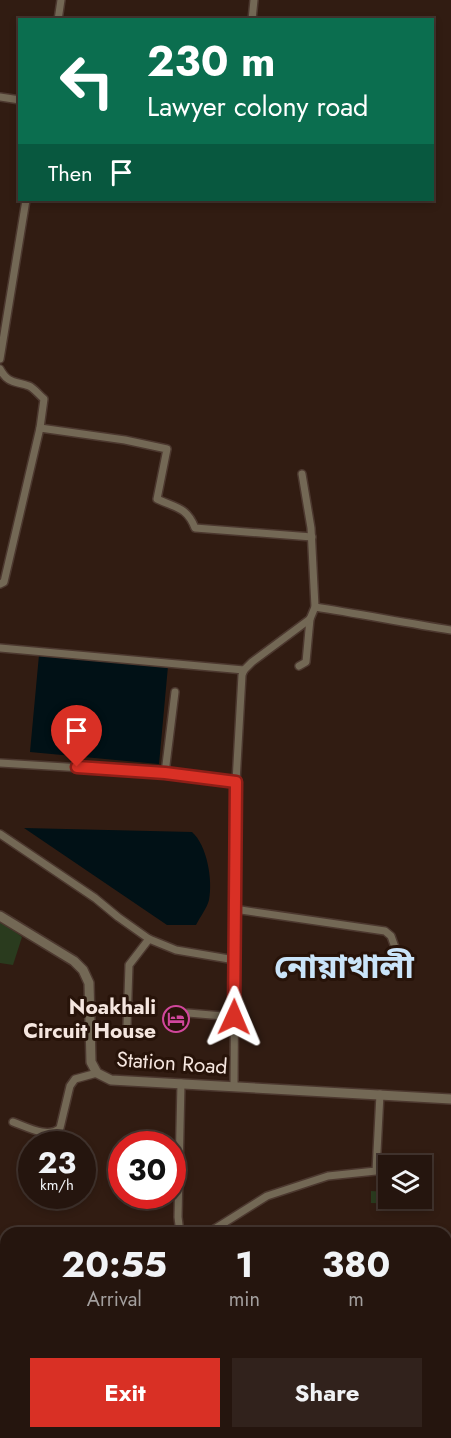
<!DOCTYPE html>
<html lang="en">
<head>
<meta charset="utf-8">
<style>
	:root { --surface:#25150e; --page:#31221c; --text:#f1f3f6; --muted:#a39f9e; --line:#42342e; --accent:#d93025 }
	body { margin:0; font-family:Jost,"Noto Sans Bengali",sans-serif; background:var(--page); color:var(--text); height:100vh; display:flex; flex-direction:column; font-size:22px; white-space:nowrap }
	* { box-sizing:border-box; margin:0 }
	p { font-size:20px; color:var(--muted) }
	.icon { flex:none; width:33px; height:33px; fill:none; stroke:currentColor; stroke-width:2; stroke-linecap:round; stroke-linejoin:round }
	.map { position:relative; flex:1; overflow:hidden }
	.details { position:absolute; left:0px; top:1227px; width:452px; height:212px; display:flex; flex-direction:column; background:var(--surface); border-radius:18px 18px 0 0; box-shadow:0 3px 9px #0003,0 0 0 2px var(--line) }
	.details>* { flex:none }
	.banner { position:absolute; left:18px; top:18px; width:416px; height:183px; border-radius:0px; box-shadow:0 3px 9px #0003,0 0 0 2px var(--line); background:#0b6e4f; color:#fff; overflow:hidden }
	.buttons { position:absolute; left:378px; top:1155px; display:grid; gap:12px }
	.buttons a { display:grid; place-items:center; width:54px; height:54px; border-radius:0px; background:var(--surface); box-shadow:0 3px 9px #0003,0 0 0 2px var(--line); font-size:30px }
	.speed { position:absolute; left:18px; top:1131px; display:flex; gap:12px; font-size:30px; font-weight:700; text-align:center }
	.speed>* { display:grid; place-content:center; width:78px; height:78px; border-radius:50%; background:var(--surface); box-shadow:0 3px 9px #0003,0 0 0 2px var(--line); line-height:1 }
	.speed small { font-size:15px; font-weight:400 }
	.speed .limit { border:9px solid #d22; background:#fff; color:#111 }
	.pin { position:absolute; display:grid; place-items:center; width:51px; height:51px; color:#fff; margin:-62px -26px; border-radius:50% 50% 50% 0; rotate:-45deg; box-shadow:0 0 6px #0007 }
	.pin .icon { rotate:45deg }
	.me { position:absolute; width:66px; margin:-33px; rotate:1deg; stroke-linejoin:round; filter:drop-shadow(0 0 4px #0008) }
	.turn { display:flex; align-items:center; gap:21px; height:126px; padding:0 30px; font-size:27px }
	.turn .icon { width:78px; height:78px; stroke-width:2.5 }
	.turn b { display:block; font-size:42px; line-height:51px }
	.then { display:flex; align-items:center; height:57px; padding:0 30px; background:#0003; gap:12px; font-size:22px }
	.eta { display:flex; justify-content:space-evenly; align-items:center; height:102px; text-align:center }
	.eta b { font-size:36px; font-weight:700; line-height:42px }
	.action { display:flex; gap:12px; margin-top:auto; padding:12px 30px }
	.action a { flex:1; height:69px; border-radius:0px; background:var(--accent); color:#fff; font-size:24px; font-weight:700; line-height:69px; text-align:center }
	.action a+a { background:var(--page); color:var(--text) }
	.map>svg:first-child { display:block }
	.green { fill:#2a3b1e }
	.water { fill:#011116 }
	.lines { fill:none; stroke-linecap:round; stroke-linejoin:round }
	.minor-casing { stroke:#4c382f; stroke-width:10 }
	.tertiary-casing { stroke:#4c382f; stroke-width:12 }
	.minor { stroke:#736855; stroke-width:7 }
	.tertiary { stroke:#736855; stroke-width:9 }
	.route-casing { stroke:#8d1f18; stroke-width:15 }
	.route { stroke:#d93025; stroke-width:10 }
	.labels { text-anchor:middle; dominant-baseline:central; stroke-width:6; stroke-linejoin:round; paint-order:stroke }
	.poi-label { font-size:21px; font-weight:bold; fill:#f5e6df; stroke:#271309; text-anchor:end }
	.street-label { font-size:21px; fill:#f5e6df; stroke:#271309 }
	.town-label { font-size:33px; font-weight:bold; fill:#cae4f9; stroke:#271309 }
</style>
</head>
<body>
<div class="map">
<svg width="451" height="1438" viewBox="0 0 451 1438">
	<rect width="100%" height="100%" fill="#311c12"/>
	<!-- green -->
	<g class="green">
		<path d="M0 920 22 937 13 965 0 963Z"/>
		<path d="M371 1191 388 1192V1198H422V1193H428L427 1205 371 1203Z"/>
	</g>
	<!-- water -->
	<g class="water">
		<path d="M39 655 168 666 159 764 30 752Z"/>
		<path d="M24 828 192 832C207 845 213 880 209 900 207 908 200 917 196 925H167Z"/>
		<path d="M446 1311H451V1438H207V1432H446Z"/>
	</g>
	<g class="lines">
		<defs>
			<g id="minor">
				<path d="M58 20 61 0"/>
				<path d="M252 20 254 0"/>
				<path d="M0 97 20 100"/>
				<path d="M0 359 26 200"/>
				<path d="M0 369C8 384 15 381 29 386 34 388 39 395 44 399L40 428"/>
				<path d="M0 584 4 582 40 428 125 440 167 449 157 499C176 508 187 507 195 528L312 537"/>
				<path d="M315 607C360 614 406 623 451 630"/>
				<path d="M0 648 244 670"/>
				<path d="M299 666 306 662 310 619"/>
				<path d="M0 763 165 773 236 782"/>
				<path d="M165 773 175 692"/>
				<path d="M0 834 95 898 118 917 149 939 176 950 235 960"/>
				<path d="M234 909 385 931 391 936 397 953"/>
				<path d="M188 1013 235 1017"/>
				<path d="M127 1025 129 965 149 939"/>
				<path d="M234 1086 236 782 242 675 244 670 252 662 310 619 315 607 311 528 302 474"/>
				<path d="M13 1122C27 1127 48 1139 60 1128L70 1086 75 1079 97 1073"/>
				<path d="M180 1233 178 1217 181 1083"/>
				<path d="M208 1233 267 1196 328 1176 376 1171 380 1094"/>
				<path d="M446 1268 451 1269"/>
				<path d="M180 1438V1432"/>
			</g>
			<path id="tertiary" d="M0 916 74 961 83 970 89 983 91 1062 97 1073 111 1080 451 1099"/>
		</defs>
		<!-- minor casing -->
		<use href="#minor" class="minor-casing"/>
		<!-- tertiary casing -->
		<use href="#tertiary" class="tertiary-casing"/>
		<!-- minor -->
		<use href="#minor" class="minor"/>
		<!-- tertiary -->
		<use href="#tertiary" class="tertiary"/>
	</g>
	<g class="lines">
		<defs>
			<path id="route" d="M77 767 165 773 236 782 234 1017"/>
		</defs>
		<!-- route casing -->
		<use href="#route" class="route-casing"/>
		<!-- route -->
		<use href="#route" class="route"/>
	</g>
	<!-- icons -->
	<defs>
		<symbol id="hotel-ring" viewBox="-11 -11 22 22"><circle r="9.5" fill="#271309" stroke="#d1479c" stroke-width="1.5"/><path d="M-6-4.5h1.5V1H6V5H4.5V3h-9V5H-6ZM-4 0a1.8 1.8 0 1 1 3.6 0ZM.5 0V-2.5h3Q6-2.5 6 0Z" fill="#d1479c"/></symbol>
	</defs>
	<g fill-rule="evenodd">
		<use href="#hotel-ring" x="161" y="1004" width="30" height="30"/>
	</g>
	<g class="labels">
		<!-- poi labels -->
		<g class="poi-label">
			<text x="156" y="1007">Noakhali<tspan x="156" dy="24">Circuit House</tspan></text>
		</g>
		<!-- street labels -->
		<g class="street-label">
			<text transform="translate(172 1063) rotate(4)">Station Road</text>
		</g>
		<!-- town labels -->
		<g class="town-label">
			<text x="344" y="966">নোয়াখালী</text>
		</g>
	</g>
</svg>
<div class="buttons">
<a><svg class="icon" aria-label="layers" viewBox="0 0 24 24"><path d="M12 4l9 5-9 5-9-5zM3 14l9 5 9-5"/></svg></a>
</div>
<div class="speed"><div>23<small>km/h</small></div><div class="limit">30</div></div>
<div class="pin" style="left:77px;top:767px;background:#d93025"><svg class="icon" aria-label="arrive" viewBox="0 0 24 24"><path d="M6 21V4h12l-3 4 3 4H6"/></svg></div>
<svg class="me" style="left:234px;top:1017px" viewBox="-20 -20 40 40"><path d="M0-17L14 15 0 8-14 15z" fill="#d93025" stroke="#fff" stroke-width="4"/></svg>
<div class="banner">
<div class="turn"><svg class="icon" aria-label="left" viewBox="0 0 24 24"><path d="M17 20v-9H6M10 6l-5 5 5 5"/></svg><div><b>230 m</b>Lawyer colony road</div></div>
<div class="then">Then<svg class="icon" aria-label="arrive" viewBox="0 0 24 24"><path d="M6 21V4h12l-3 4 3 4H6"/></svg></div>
</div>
<section class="details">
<div class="eta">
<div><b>20:55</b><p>Arrival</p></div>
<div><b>1</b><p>min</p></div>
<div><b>380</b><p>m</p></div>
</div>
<div class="action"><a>Exit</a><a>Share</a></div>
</section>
</div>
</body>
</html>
